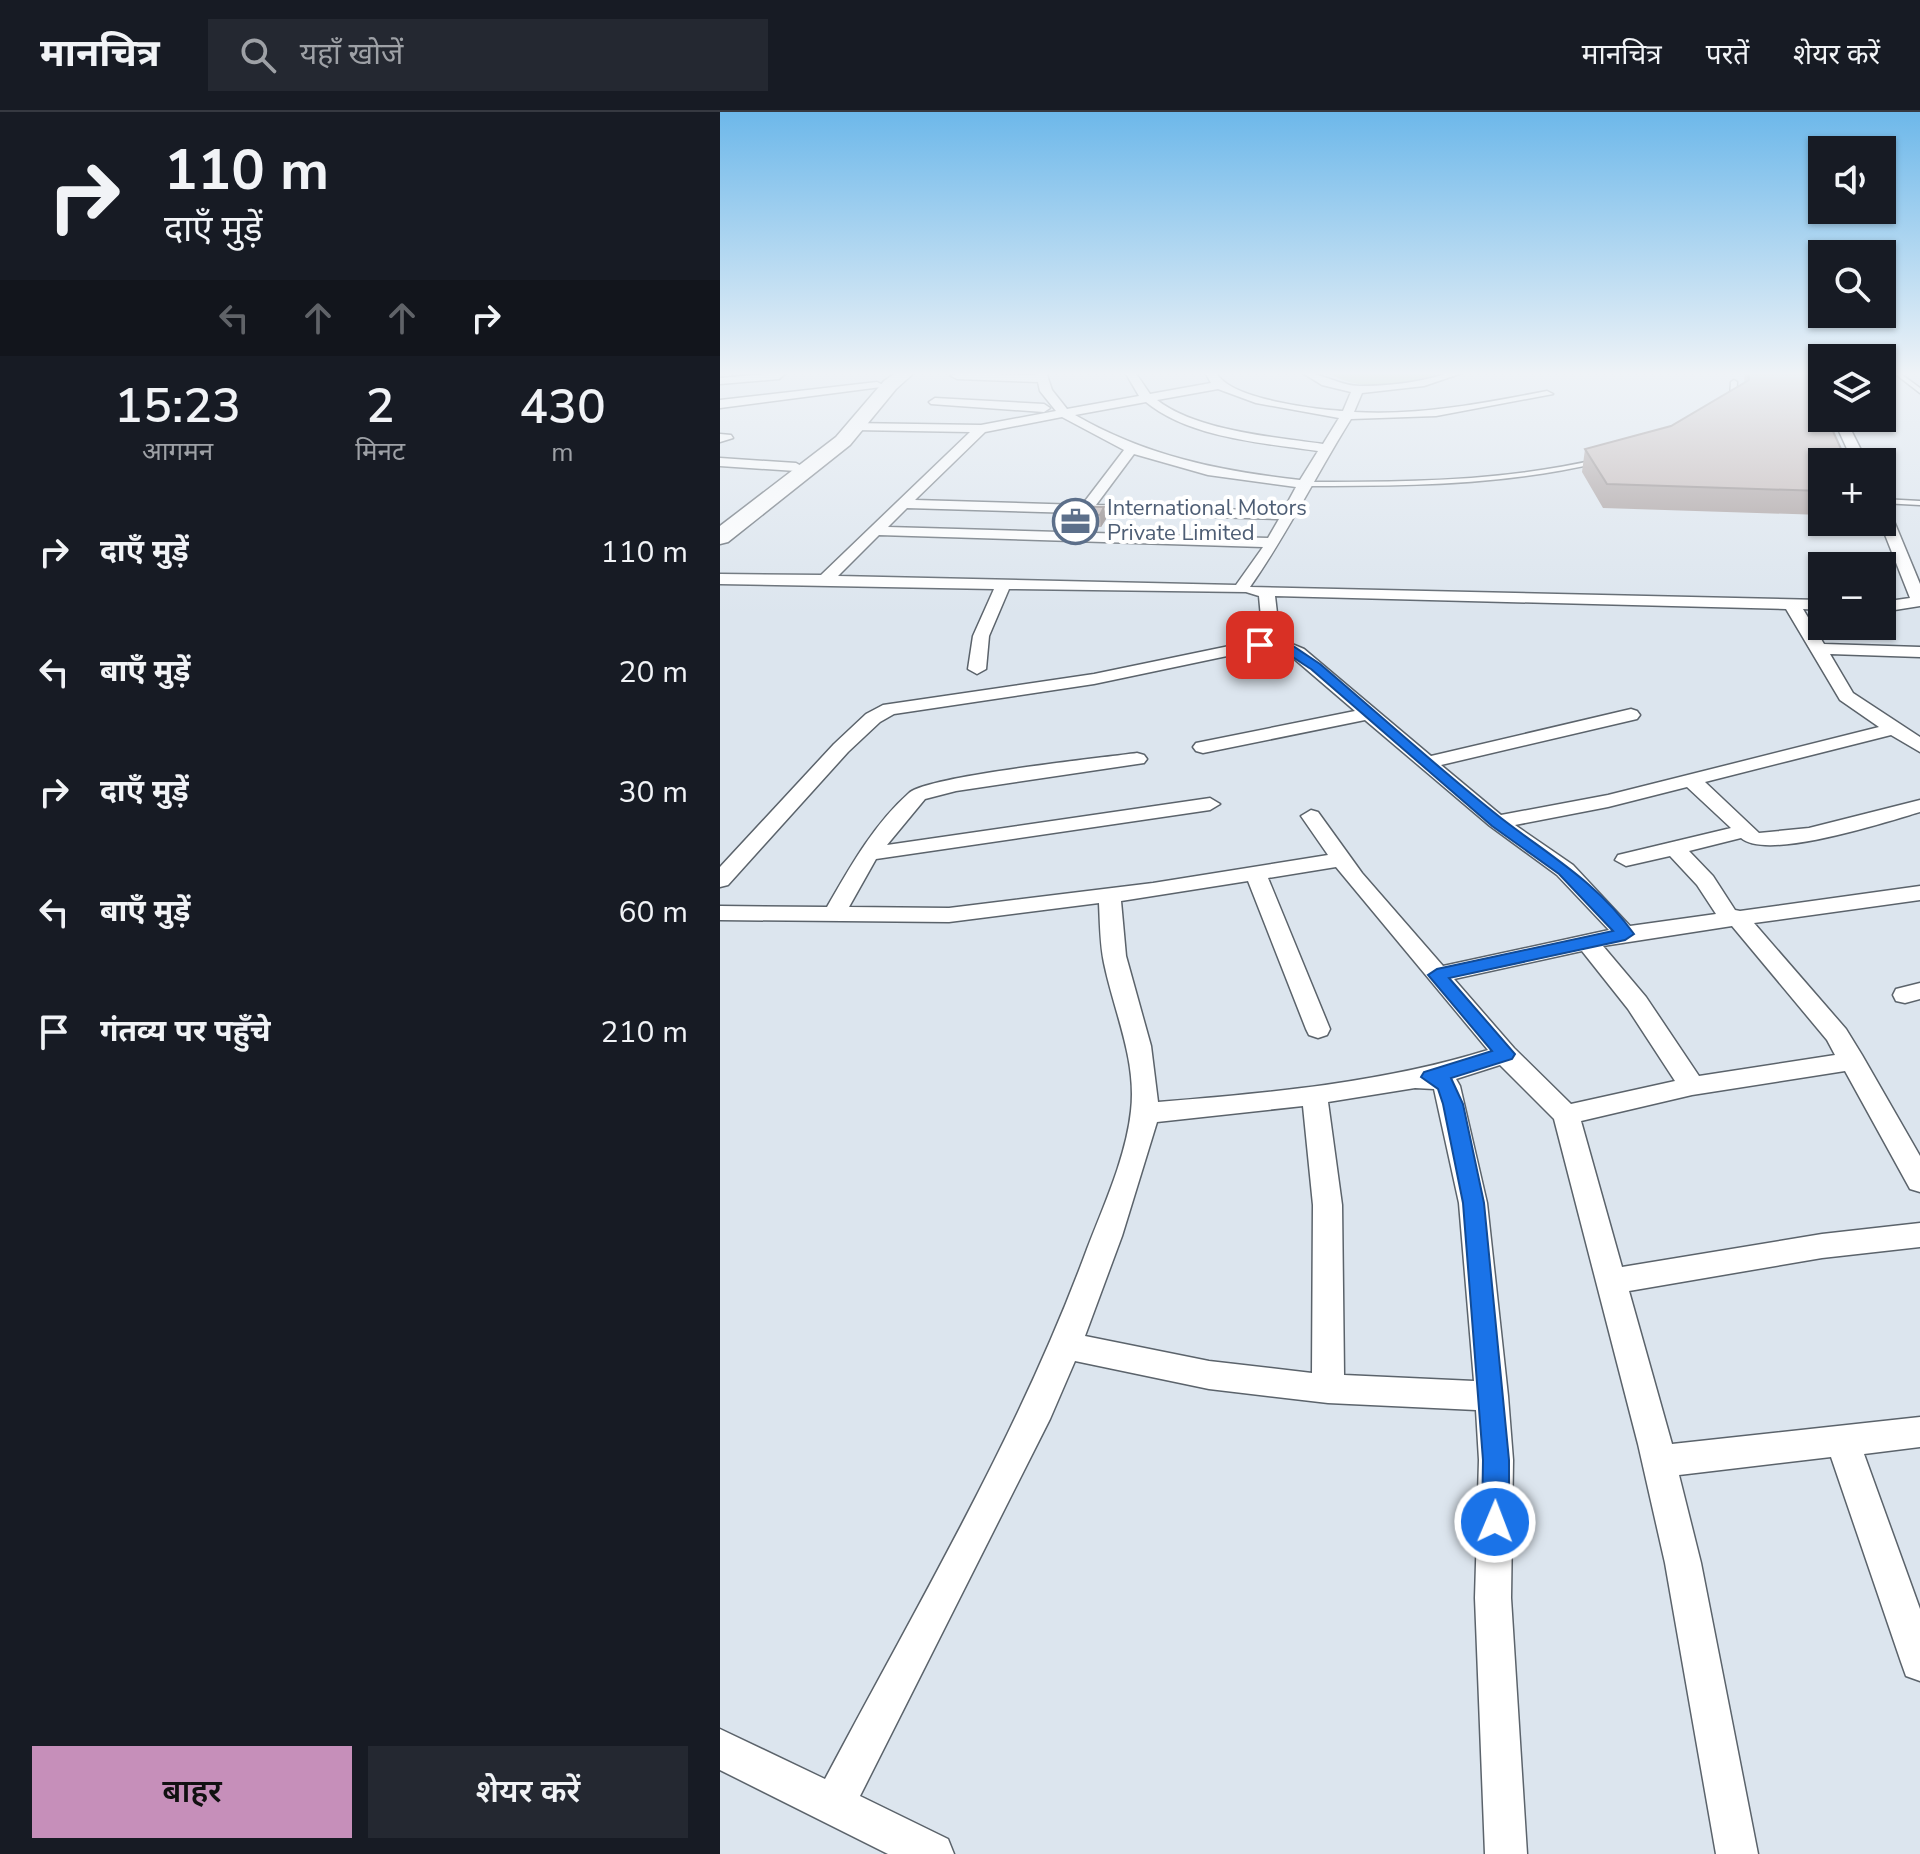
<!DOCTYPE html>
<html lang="hi">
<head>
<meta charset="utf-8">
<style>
	:root { --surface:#171b24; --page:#242831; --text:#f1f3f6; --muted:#9ea1a6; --line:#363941; --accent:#c68fba }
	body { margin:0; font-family:"Nunito Sans","Noto Sans Devanagari",sans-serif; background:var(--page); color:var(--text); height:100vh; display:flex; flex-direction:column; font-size:30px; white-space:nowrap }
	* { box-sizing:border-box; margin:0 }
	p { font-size:26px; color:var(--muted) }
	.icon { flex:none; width:44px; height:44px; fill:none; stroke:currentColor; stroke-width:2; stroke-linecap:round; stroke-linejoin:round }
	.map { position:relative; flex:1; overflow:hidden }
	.details { display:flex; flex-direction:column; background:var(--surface); width:720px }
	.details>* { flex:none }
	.guide { background:#171b24; color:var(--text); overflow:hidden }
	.fabs { position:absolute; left:1088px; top:24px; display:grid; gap:16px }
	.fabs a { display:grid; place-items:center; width:88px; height:88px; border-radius:0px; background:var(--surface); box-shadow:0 2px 6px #0004; font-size:40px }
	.pin { position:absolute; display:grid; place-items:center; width:68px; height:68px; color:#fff; margin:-34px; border-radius:16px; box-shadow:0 4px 12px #0006 }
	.me { position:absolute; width:88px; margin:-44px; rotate:1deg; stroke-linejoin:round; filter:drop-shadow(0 0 6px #0008) }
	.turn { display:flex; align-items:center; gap:28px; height:168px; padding:0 32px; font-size:36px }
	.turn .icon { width:104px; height:104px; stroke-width:2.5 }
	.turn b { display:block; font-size:56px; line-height:68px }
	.lanes { display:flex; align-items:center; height:76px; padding:0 32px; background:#0003; justify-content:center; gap:40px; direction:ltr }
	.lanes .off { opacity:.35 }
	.eta { display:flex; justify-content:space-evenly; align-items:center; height:136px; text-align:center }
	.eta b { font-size:48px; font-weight:600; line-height:56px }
	.cta { display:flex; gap:16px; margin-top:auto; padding:16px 32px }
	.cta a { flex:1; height:92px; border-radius:0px; background:var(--accent); color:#111; font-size:32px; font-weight:600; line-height:92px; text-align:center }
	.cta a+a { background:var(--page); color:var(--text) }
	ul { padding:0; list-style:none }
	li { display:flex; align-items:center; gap:24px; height:120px; padding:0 32px }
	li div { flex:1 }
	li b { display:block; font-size:30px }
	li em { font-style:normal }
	header { display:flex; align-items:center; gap:48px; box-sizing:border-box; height:112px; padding:0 40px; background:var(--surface); border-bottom:2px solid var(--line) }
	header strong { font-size:38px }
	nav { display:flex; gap:44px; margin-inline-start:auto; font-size:28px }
	.search { width:560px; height:72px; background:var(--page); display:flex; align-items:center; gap:20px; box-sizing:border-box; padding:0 28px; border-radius:0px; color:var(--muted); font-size:30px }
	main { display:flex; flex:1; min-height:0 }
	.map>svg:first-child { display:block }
	.green { fill:#abc795 }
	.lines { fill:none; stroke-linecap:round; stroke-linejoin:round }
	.service-casing { stroke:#5b636b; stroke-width:3 }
	.minor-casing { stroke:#5b636b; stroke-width:3 }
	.secondary-casing { stroke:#5b636b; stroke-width:3 }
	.service { fill:#fff; fill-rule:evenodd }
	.minor { fill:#fff; fill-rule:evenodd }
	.secondary { fill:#fff; fill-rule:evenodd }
	.wall { fill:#a39796 }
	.shaded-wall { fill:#857b7a }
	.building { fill:#beb0ae; stroke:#857b7a; stroke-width:2 }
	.route { fill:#1a73e8; stroke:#114b97; stroke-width:2 }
	.labels { text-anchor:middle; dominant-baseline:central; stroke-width:8; stroke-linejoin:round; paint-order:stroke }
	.far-service-label { font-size:22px; fill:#4e5e75; stroke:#fff; text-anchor:start }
</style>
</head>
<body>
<header>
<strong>मानचित्र</strong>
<div class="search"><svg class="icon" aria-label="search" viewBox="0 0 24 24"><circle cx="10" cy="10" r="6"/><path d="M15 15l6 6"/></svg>यहाँ खोजें</div>
<nav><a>मानचित्र</a><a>परतें</a><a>शेयर करें</a></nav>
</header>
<main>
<section class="details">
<div class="guide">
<div class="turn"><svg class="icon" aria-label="right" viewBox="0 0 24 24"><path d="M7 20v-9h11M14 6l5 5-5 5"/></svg><div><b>110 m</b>दाएँ मुड़ें</div></div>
<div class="lanes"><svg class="icon off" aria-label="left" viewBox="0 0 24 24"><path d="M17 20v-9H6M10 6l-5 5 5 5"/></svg><svg class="icon off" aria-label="ahead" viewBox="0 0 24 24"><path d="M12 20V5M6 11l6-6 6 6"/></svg><svg class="icon off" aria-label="ahead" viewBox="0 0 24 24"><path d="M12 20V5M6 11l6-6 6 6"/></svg><svg class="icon" aria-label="right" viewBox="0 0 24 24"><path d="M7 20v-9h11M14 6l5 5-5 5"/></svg></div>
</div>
<div class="eta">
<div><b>15:23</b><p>आगमन</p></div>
<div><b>2</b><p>मिनट</p></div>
<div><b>430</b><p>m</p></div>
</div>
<ul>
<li><svg class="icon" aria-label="right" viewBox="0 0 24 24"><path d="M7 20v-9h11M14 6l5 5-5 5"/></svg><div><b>दाएँ मुड़ें</b></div><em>110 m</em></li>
<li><svg class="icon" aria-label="left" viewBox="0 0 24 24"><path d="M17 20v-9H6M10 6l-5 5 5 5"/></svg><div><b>बाएँ मुड़ें</b></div><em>20 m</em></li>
<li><svg class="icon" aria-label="right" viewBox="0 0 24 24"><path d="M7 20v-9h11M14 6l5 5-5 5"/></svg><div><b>दाएँ मुड़ें</b></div><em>30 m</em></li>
<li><svg class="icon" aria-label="left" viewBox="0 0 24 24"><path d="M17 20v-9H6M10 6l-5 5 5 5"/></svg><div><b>बाएँ मुड़ें</b></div><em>60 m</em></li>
<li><svg class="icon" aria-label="arrive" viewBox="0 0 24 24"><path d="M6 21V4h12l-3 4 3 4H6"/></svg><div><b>गंतव्य पर पहुँचे</b></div><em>210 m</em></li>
</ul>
<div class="cta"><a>बाहर</a><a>शेयर करें</a></div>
</section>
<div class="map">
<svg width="1200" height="1742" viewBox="0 0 1200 1742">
	<rect width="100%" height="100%" fill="#dce5ee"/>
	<!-- green -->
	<path class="green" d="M607 260H722C685 273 641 282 607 260Z"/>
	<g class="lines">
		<defs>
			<g id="service">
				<path d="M1173 260H1178L1200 276V281Z"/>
				<path d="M1014 268 1017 270 1016 286 1010 293H1006L1010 286 1011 270Z"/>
				<path d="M879 347 882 349 881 350C783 374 684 374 584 374L581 372 584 370C684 370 781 370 879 347Z"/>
				<path d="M1162 387 1200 389V393L1162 391Z"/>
			</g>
			<g id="minor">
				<path d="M67 260 59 267 0 272V266Z"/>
				<path d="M316 260H326L332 278 347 297 419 284 405 260H415L430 282 491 271 485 260H496C508 287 594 297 623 299L631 280 602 273 581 260C601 260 619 274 640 274 660 274 683 272 702 268 717 265 729 259 745 260L704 274 642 281 634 300C699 304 764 291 827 279L833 282 716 304 631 307C597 361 568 421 530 475L1102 488V498L1083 497 1104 532 1200 535V545L1110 542 1133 581 1200 625V640L1171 623 985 670 1039 721 1089 716 1200 688V700C1166 710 1047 749 1021 726L969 739 993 764 1015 798 1020 799 1200 774V788L1034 811 1126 917 1142 943 1200 1044V1080L1190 1077 1125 959 972 983 861 1009 902 1155 1102 1122 1200 1111V1135L1102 1146 909 1179 952 1332 1200 1305V1335L1144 1342 1200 1497V1569L1186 1564 1181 1550 1111 1345 959 1363 981 1451 1038 1742H996L945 1451 918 1332 834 1007 780 953 736 967 740 974 767 1091 788 1284 793 1348 791 1486 807 1742H765L755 1486 759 1348 756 1298 608 1291 489 1277 355 1249 330 1307 140 1684 228 1727 234 1742H168L0 1658V1617L105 1667C197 1493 299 1322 367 1137 384 1093 406 1045 411 999 417 948 394 900 384 851 380 832 380 811 379 791L229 810 0 808V794L107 795C130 755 154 712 189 681 208 664 380 646 417 641L424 643 427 647 424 651 236 679 205 687 167 733 490 686 500 692 490 698 156 747 129 795 229 796 433 771 608 743 581 704 591 698 598 700 642 761 723 854 889 818 837 763 770 714 645 608 483 641 476 639 473 635 476 631 635 599 572 545 550 535 374 572 174 602 160 610 128 640 8 773 0 775V755L114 632 146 602 163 593 374 562 543 527 539 484 526 480 289 477 269 524 266 557 257 562 248 557 253 524 274 477 0 472V462L101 463 250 320 135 318 129 314 131 311 261 313 336 299 320 279 318 270 237 267 231 264 237 261 316 263ZM498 277 536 291 619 306 603 332C554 325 477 319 437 288ZM426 290C470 326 543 331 598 339L580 368C499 359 426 344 355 303ZM342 305 404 338 362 393 195 388 265 320ZM414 342 488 363 576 375 563 399 376 393ZM187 396 559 407 548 426 168 415ZM159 423 543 435 516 473 118 464ZM555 484 1066 497 1120 588 1159 615 888 683 781 703 721 653 917 607 920 603 917 599 911 597 711 644 584 537 560 527ZM967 675 1011 716 898 743 895 748 906 754 950 744 977 773 996 802 910 814 853 753 795 713 888 695ZM616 755 768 938C662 971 549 981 438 990L431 934 406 844 401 789 528 769 586 917 589 923 598 926 607 923 610 917 548 766ZM1012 814 1107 928 1115 943 979 964 926 885 883 834ZM862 839 908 897 955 969 851 992 794 936 734 867ZM695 976 714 977 739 1091 754 1269 624 1263 622 1093 608 990ZM583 994 593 1093 592 1261 489 1249 365 1224 402 1124 437 1010Z"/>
				<path d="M1089 260H1100L1102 277 1098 276Z"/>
				<path d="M157 270 163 273 161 275 0 296V288Z"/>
				<path d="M215 286 324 292 330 296 324 300 211 292 209 290Z"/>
				<path d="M1113 306H1125L1147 350H1133Z"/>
				<path d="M0 322 11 323 13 326 0 330Z"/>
				<path d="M0 346 76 351 83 355 76 359 0 354Z"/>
				<path d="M1162 393 1169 397 1200 472V494L1162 500V490L1190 486 1160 410Z"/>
				<path d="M1200 871V887L1185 891 1176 889 1173 883 1176 877Z"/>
			</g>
			<path id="secondary" d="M177 260H195L176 277 130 333 8 430 0 432V414L116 325 164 269Z"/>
		</defs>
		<!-- service casing -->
		<use href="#service" class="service-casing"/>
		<!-- minor casing -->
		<use href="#minor" class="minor-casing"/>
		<!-- secondary casing -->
		<use href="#secondary" class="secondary-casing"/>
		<!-- service -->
		<use href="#service" class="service"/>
		<!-- minor -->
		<use href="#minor" class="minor"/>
		<!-- secondary -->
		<use href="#secondary" class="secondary"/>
	</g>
	<!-- wall -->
	<g class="wall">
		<path d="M1025 260H1085L1102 350V403L883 396 862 360 865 337 951 314 1024 272Z"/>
		<path d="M384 395 386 407 381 415 339 414 338 402Z"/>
	</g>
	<!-- shaded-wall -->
	<path class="shaded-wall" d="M384 395 386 407 381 415 380 403Z"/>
	<!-- building -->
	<g class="building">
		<path d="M1028 260H1085L1102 296V306H1107L1127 350H1102V379L887 372 865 337 951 314 1029 268Z"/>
		<path d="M343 394 384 395 380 403 338 402Z"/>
	</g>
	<!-- sky -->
	<linearGradient id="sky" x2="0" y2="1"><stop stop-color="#6db8ea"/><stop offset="0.52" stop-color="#eff3f7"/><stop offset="1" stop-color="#eff3f7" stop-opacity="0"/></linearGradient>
	<rect width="1200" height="503" fill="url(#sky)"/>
	<!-- route -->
	<path class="route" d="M552 526 570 532 600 552C660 603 719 657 781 706 830 744 877 770 914 822L905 828 729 866 795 942 792 947 731 966 743 992 764 1091 789 1348V1410L785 1419 775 1423 766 1419 762 1410 763 1348 743 1091 723 992 718 977 701 965 704 960 772 939 708 863 717 857 893 819 839 762 772 714 591 557C574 547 560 532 540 537L534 533Z"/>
	<!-- icons -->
	<defs>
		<symbol id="office-ring" viewBox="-11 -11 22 22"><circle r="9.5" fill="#fff" stroke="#5c6f8a" stroke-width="1.5"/><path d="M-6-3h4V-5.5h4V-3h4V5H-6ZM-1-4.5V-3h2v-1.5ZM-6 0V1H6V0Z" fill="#5c6f8a"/></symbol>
	</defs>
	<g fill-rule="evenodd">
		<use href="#office-ring" x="330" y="384" width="51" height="51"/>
	</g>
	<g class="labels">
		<!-- far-service labels -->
		<g class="far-service-label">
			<text x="387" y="396">International Motors<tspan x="387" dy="25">Private Limited</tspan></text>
		</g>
	</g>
</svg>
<div class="fabs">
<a><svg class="icon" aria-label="sound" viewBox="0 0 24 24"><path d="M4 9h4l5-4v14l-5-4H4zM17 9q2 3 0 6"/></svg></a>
<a><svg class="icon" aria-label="search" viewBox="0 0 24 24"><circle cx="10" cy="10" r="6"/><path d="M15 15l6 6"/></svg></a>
<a><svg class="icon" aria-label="layers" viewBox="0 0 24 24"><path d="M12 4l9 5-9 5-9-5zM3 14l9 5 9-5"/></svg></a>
<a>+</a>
<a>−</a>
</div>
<div class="pin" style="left:540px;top:533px;background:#d93025"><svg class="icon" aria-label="arrive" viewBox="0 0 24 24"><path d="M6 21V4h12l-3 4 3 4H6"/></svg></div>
<svg class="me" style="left:775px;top:1410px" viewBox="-20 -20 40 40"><circle r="17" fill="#1a73e8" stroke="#fff" stroke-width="3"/><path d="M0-11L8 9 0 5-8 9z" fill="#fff"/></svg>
</div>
</main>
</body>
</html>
